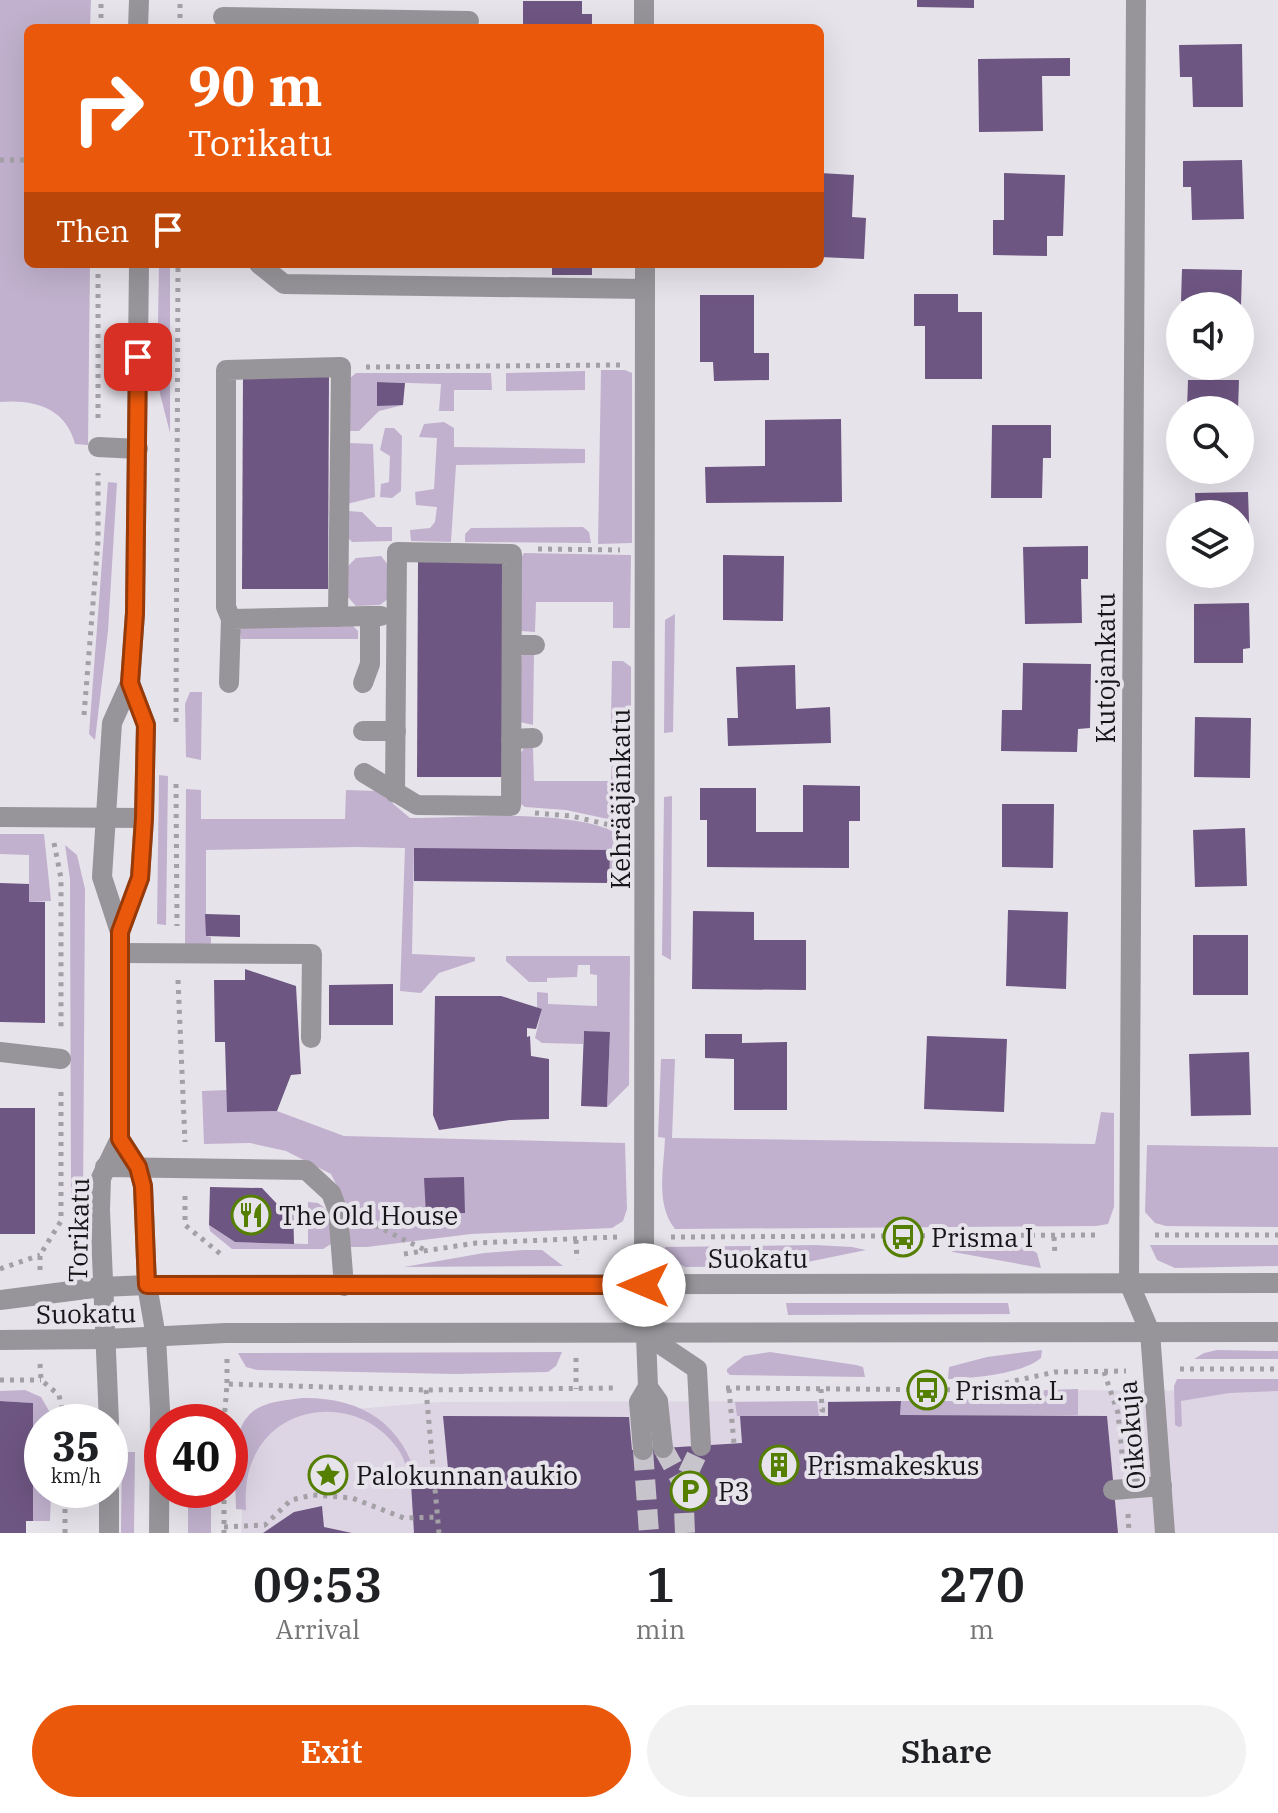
<!DOCTYPE html>
<html lang="en">
<head>
<meta charset="utf-8">
<style>
	:root { --surface:#fff; --page:#f2f2f2; --text:#202124; --muted:#757577; --accent:#ea580c }
	body { margin:0; font-family:"IBM Plex Serif",serif; background:var(--page); color:var(--text); height:100vh; display:flex; flex-direction:column; font-size:30px; white-space:nowrap }
	* { box-sizing:border-box; margin:0 }
	p { font-size:26px; color:var(--muted) }
	.icon { flex:none; width:44px; height:44px; fill:none; stroke:currentColor; stroke-width:2; stroke-linecap:round; stroke-linejoin:round }
	.map { position:relative; height:1533px; overflow:hidden }
	.panel { display:flex; flex-direction:column; background:var(--surface); flex:1 }
	.panel>* { flex:none }
	.guide { position:absolute; left:24px; top:24px; width:800px; height:244px; border-radius:12px; box-shadow:0 8px 32px #0002; background:#ea580c; color:#fff; overflow:hidden }
	.fabs { position:absolute; left:1166px; top:292px; display:grid; gap:16px }
	.fabs a { display:grid; place-items:center; width:88px; height:88px; border-radius:50%; background:var(--surface); box-shadow:0 8px 32px #0002; font-size:40px }
	.speed { position:absolute; left:24px; top:1404px; display:flex; gap:16px; font-size:40px; font-weight:700; text-align:center }
	.speed>* { display:grid; place-content:center; width:104px; height:104px; border-radius:50%; background:var(--surface); box-shadow:0 8px 32px #0002; line-height:1 }
	.speed small { font-size:20px; font-weight:400 }
	.speed .limit { border:12px solid #d22; background:#fff; color:#111 }
	.pin { position:absolute; display:grid; place-items:center; width:68px; height:68px; color:#fff; margin:-34px; border-radius:16px; box-shadow:0 4px 12px #0006 }
	.me { position:absolute; width:88px; margin:-44px; rotate:270deg; stroke-linejoin:round; filter:drop-shadow(0 0 6px #0008) }
	.turn { display:flex; align-items:center; gap:28px; height:168px; padding:0 32px; font-size:36px }
	.turn .icon { width:104px; height:104px; stroke-width:2.5 }
	.turn b { display:block; font-size:56px; line-height:68px }
	.then { display:flex; align-items:center; height:76px; padding:0 32px; background:#0003; gap:16px; font-size:30px }
	.eta { display:flex; justify-content:space-evenly; align-items:center; height:136px; text-align:center }
	.eta b { font-size:48px; font-weight:600; line-height:56px }
	.action { display:flex; gap:16px; margin-top:auto; padding:16px 32px }
	.action a { flex:1; height:92px; border-radius:48px; background:var(--accent); color:#fff; font-size:32px; font-weight:600; line-height:92px; text-align:center }
	.action a+a { background:var(--page); color:var(--text) }
	.map>svg:first-child { display:block }
	.built { fill:#ddd5e4 }
	.green { fill:#c1b1ce }
	.building { fill:#6e5682 }
	.lines { fill:none; stroke-linecap:round; stroke-linejoin:round }
	.minor-tunnel { stroke:#c8c4cb; stroke-width:20; stroke-dasharray:20 10; stroke-linecap:butt }
	.path { stroke:#a3a0a6; stroke-width:5; stroke-dasharray:4 6; stroke-linecap:butt }
	.minor { stroke:#979599; stroke-width:20 }
	.route-casing { stroke:#983908; stroke-width:20 }
	.route { stroke:#ea580c; stroke-width:14 }
	.labels { text-anchor:middle; dominant-baseline:central; stroke-width:8; stroke-linejoin:round; paint-order:stroke }
	.street-label { font-size:26px; fill:#171518; stroke:#e7e3eb }
	.poi-label { font-size:26px; fill:#171518; stroke:#e7e3eb; text-anchor:start }
</style>
</head>
<body>
<div class="map">
<svg width="1278" height="1533" viewBox="0 0 1278 1533">
	<rect width="100%" height="100%" fill="#e7e3eb"/>
	<!-- built -->
	<path class="built" d="M1047 1390 1278 1391V1533H241L246 1418 440 1402 954 1401Z"/>
	<!-- green -->
	<g class="green">
		<path d="M0 0H91L90 28H28V264H90L88 445 75 444C66 408 34 399 0 402Z"/>
		<path d="M159 264H170V433L157 382Z"/>
		<path d="M601 370H625L632 373V543L598 544Z"/>
		<path d="M585 371V390L506 391V373Z"/>
		<path d="M356 373H491L492 390H454V411H439L441 384 377 382V405H403L379 411 359 431H348L349 379Z"/>
		<path d="M444 422 454 428V447L585 449V463L456 465 451 542 411 541 410 530 430 528 435 522 437 507 416 505 415 492 434 489 437 438 419 437 424 424Z"/>
		<path d="M385 428H394L402 436 401 491 392 498 380 497 381 484 389 482 390 456 380 450Z"/>
		<path d="M349 443 373 444 375 497 347 504Z"/>
		<path d="M108 482 117 483 108 631 95 740 89 734Z"/>
		<path d="M348 511 362 512 377 527H392V541L352 542 348 538Z"/>
		<path d="M583 527 589 532 591 543 465 542V534L471 528Z"/>
		<path d="M524 553 631 555 630 628H613V602H536L535 632 521 631V558Z"/>
		<path d="M381 556 389 566V598L380 605 356 606 347 596V567L356 558Z"/>
		<path d="M675 614 673 732 664 733 665 620Z"/>
		<path d="M352 625 358 631V639H241L240 630 245 626Z"/>
		<path d="M534 653 533 725 520 722 519 661 523 654Z"/>
		<path d="M612 661H623L631 667V716L622 723H611Z"/>
		<path d="M190 692H202L201 760 186 757 185 704Z"/>
		<path d="M524 748H533L534 781H611L612 754 630 756V820L622 822 566 810 525 807 518 802 521 753Z"/>
		<path d="M159 775 168 776 166 925 157 924Z"/>
		<path d="M186 789 201 790V819H345L346 790 378 791 410 818C470 818 582 806 630 840V877L625 883H609V850L414 849 412 954 475 957V961L439 973 421 993 400 991 405 848 356 847 206 850V936L211 937V946L185 945Z"/>
		<path d="M672 796 671 960 662 955 664 797Z"/>
		<path d="M0 834H44L51 901 29 902V855L0 854Z"/>
		<path d="M65 845 77 855 85 889 83 1210 74 1206 71 1201 70 879Z"/>
		<path d="M506 956H630L629 1085 607 1107 610 1033 584 1031 583 1044 542 1043 535 1038 542 1009 537 1008V992L548 993V1004L597 1006V975L590 974V965H578L577 977 547 978V982H529L506 961Z"/>
		<path d="M661 1059H675L672 1138 1095 1144 1101 1112 1114 1113V1207L1108 1224 1096 1226 675 1229C655 1204 664 1168 665 1138L658 1137Z"/>
		<path d="M227 1090 228 1112 277 1111 344 1136 625 1143 627 1209 623 1221 612 1228 471 1234 367 1247H350L349 1210 331 1174 286 1151 250 1143 204 1144 202 1091Z"/>
		<path d="M1147 1145 1278 1147V1227L1166 1226 1155 1223 1145 1212Z"/>
		<path d="M308 1202 318 1203 330 1212 331 1244 323 1249H232L210 1231 209 1225 235 1242 308 1244Z"/>
		<path d="M815 1245 852 1247 866 1250 788 1266 685 1267 665 1254V1247Z"/>
		<path d="M1150 1245H1278V1266L1175 1268 1157 1260Z"/>
		<path d="M946 1247H1027L1037 1253 1041 1268 953 1252Z"/>
		<path d="M523 1250H542L563 1266 404 1267 484 1253Z"/>
		<path d="M786 1303H1008L1010 1314 788 1315Z"/>
		<path d="M1042 1350 1041 1358C1022 1374 973 1378 948 1379L949 1367 987 1357Z"/>
		<path d="M1217 1350 1278 1351V1359H1194L1204 1353Z"/>
		<path d="M562 1352 556 1366 548 1372 456 1374 257 1370 246 1367 238 1353Z"/>
		<path d="M770 1352 856 1365 863 1367 865 1377 730 1375 727 1372V1369L744 1356Z"/>
		<path d="M1177 1379H1278V1391L1229 1393 1181 1401 1182 1426 1179 1427 1175 1425 1174 1386Z"/>
		<path d="M1078 1389V1415H900L901 1401H954L1047 1390Z"/>
		<path d="M25 1390 41 1397 52 1416V1422H42V1490H51L50 1521H33V1403L0 1401V1391Z"/>
		<path d="M302 1398C361 1397 403 1423 418 1482L411 1483C407 1469 404 1455 394 1444 358 1398 282 1401 255 1455 246 1473 245 1491 246 1510L236 1509C236 1479 226 1426 258 1408 271 1401 287 1400 302 1398Z"/>
		<path d="M817 1401 819 1416H737L735 1402Z"/>
		<path d="M122 1452H135L134 1533H121Z"/>
		<rect x="188" y="1490" width="23" height="43"/>
	</g>
	<!-- building -->
	<g class="building">
		<path d="M917 0H974V8L917 7Z"/>
		<path d="M523 1H582V14H592V28H523Z"/>
		<path d="M1242 44 1243 107H1193L1192 77H1180L1179 45Z"/>
		<path d="M1070 58V76H1042L1043 131 979 132 978 59Z"/>
		<path d="M1242 160 1244 219 1192 220 1191 187H1183V161Z"/>
		<path d="M820 173 854 175 852 217 866 218 864 259 820 257Z"/>
		<path d="M1004 173 1065 175 1063 236H1047V256L993 255V220H1004Z"/>
		<rect x="552" y="264" width="40" height="11"/>
		<path d="M1182 269 1242 270 1241 306H1192V302L1181 301Z"/>
		<path d="M914 294H958V312H982V379H925V326H914Z"/>
		<path d="M700 295H754V353H769V380L714 381 713 362H700Z"/>
		<path d="M243 375H329L328 589H242Z"/>
		<path d="M1188 380H1239L1238 410H1187Z"/>
		<path d="M377 382 405 383 403 405 377 406Z"/>
		<path d="M841 419 842 502 706 503 705 467 765 466V420Z"/>
		<path d="M992 425H1051V458H1043L1042 498H991Z"/>
		<path d="M1248 492 1250 551H1240V514H1196L1195 493Z"/>
		<path d="M1088 546V579H1081L1082 623 1025 624 1023 547Z"/>
		<path d="M723 555 784 556 783 621 723 620Z"/>
		<path d="M418 560 504 561 503 777H417Z"/>
		<path d="M1249 603 1250 648 1243 649V663H1194V604Z"/>
		<path d="M1023 663 1091 664 1090 728 1078 729 1077 752 1001 751 1002 710H1022Z"/>
		<path d="M795 665 796 709 830 707 831 743 728 746 727 718H738L736 667Z"/>
		<path d="M1195 717 1251 718 1250 778 1194 777Z"/>
		<path d="M803 785 860 786V821H849V868L707 867V820H700V788H756V832H803Z"/>
		<path d="M1002 804H1054L1053 868 1002 867Z"/>
		<path d="M1245 828 1247 886 1195 887 1193 830Z"/>
		<path d="M414 848 610 850 609 883 414 881Z"/>
		<path d="M0 883 29 884V902H45V1023L0 1022Z"/>
		<path d="M1008 910 1068 912 1066 989 1006 986Z"/>
		<path d="M693 911 754 912V940H806V990L692 989Z"/>
		<path d="M205 914 240 915V937L206 936Z"/>
		<rect x="1193" y="935" width="55" height="60"/>
		<path d="M245 969 296 986 301 1074 291 1075 277 1111 227 1112 225 1042H215L214 980H245Z"/>
		<path d="M393 984V1025H329V985Z"/>
		<path d="M435 996H501L542 1009 536 1029 527 1028V1037L530 1036 531 1056 549 1059V1119L510 1120 439 1130 433 1115Z"/>
		<path d="M584 1031 610 1032 607 1107 581 1106Z"/>
		<path d="M705 1034H742V1043L787 1042V1110H734V1059L705 1058Z"/>
		<path d="M927 1036 1007 1039 1004 1112 924 1109Z"/>
		<path d="M1249 1052 1251 1115 1191 1116 1189 1054Z"/>
		<rect x="0" y="1108" width="35" height="126"/>
		<path d="M464 1177 465 1213 426 1214 424 1178Z"/>
		<path d="M210 1187 262 1188 279 1206 293 1205 294 1244 235 1242 209 1225Z"/>
		<path d="M0 1401 33 1403V1521H26V1533H0Z"/>
		<path d="M901 1401 900 1415 1107 1416 1118 1533H414L411 1483 449 1479 443 1416 629 1417 632 1450 742 1443 740 1416H828V1402Z"/>
		<path d="M322 1506 324 1527 352 1533H263L294 1512Z"/>
	</g>
	<g class="lines">
		<!-- minor-tunnel -->
		<g class="minor-tunnel">
			<path d="M663 1448 683 1484"/>
			<path d="M643 1450 649 1533"/>
			<path d="M685 1533 683 1484 701 1446"/>
		</g>
		<!-- path -->
		<g class="path">
			<path d="M101 28V0"/>
			<path d="M180 28V0"/>
			<path d="M0 160H28"/>
			<path d="M98 264V419"/>
			<path d="M366 367 620 365"/>
			<path d="M538 549 620 550"/>
			<path d="M84 715 98 541V473"/>
			<path d="M176 722 178 264"/>
			<path d="M176 784 177 926"/>
			<path d="M535 813 571 816 619 827"/>
			<path d="M54 843 61 878V1032"/>
			<path d="M178 980 185 1142"/>
			<path d="M185 1196V1225L223 1256"/>
			<path d="M366 1221 425 1250"/>
			<path d="M1155 1235H1278"/>
			<path d="M671 1237 1101 1235"/>
			<path d="M1054 1237 1055 1256"/>
			<path d="M576 1240 577 1260"/>
			<path d="M404 1254 476 1243 617 1237"/>
			<path d="M0 1269 40 1255"/>
			<path d="M40 1270V1255L61 1221V1086"/>
			<path d="M576 1358V1389"/>
			<path d="M227 1359V1384"/>
			<path d="M40 1364 41 1380 59 1395 65 1422"/>
			<path d="M1180 1369H1278"/>
			<path d="M1104 1372 1118 1413 1123 1464"/>
			<path d="M0 1380H41"/>
			<path d="M726 1388 973 1390 1055 1372 1126 1371"/>
			<path d="M729 1389 734 1444"/>
			<path d="M821 1389 822 1410H828"/>
			<path d="M426 1390 439 1533"/>
			<path d="M64 1410H83"/>
			<path d="M185 1411 224 1413"/>
			<path d="M224 1422 227 1384 426 1390 616 1388"/>
			<path d="M224 1490V1533"/>
			<path d="M1128 1514 1129 1533"/>
			<path d="M224 1527 265 1525 291 1500 313 1495 352 1498 404 1518 438 1517"/>
			<path d="M65 1533V1490"/>
		</g>
		<!-- minor -->
		<g class="minor">
			<path d="M1136 0 1129 1283 1150 1332 1165 1533"/>
			<path d="M223 17 469 21"/>
			<path d="M138 28 139 0"/>
			<path d="M644 28V0"/>
			<path d="M259 264 284 284 645 289"/>
			<path d="M645 264 644 1285 648 1387 658 1401 663 1448"/>
			<path d="M98 447 138 449"/>
			<path d="M231 619 226 607V370L341 367 338 617"/>
			<path d="M512 645H535"/>
			<path d="M229 683 231 619 370 616"/>
			<path d="M363 683 370 664V616H381"/>
			<path d="M363 731H396"/>
			<path d="M511 739 533 738"/>
			<path d="M364 773 417 805 511 806 512 554 397 552 395 793"/>
			<path d="M0 817 144 818"/>
			<path d="M120 932 140 878 144 818 146 725 130 683"/>
			<path d="M120 953 312 954 311 1038"/>
			<path d="M0 1052 61 1059"/>
			<path d="M120 1139 138 1167 143 1186 147 1285 156 1337 160 1410 159 1533"/>
			<path d="M105 1167 306 1170 331 1193 338 1211 344 1286"/>
			<path d="M0 1300 102 1287 147 1285 1278 1283"/>
			<path d="M645 1334 697 1369 701 1446"/>
			<path d="M0 1340 105 1339 226 1333 1278 1332"/>
			<path d="M109 1422 100 1210 101 1178 120 1139V932L102 877 112 723 130 683 135 613 139 264"/>
			<path d="M643 1450 639 1402 648 1387"/>
			<path d="M109 1490V1533"/>
			<path d="M1113 1490 1162 1486"/>
		</g>
	</g>
	<g class="lines">
		<defs>
			<path id="route" d="M138 357 135 613 130 683 146 725 144 818 140 878 120 932V1139L138 1167 143 1186 147 1285H644"/>
		</defs>
		<!-- route casing -->
		<use href="#route" class="route-casing"/>
		<!-- route -->
		<use href="#route" class="route"/>
	</g>
	<!-- icons -->
	<defs>
		<symbol id="restaurant-ring" viewBox="-11 -11 22 22"><circle r="9.5" fill="#e7e3eb" stroke="#547f01" stroke-width="1.5"/><path d="M-5-6h1v4h1v-4h1v4h1v-4h1v5L-1.5 .5V6h-2V.5L-5-1ZM5-6V6H3V1.5H1.5Q1.5-4 5-6Z" fill="#547f01"/></symbol>
		<symbol id="bus-ring" viewBox="-11 -11 22 22"><circle r="9.5" fill="#e7e3eb" stroke="#547f01" stroke-width="1.5"/><path d="M-5-6H5V4H4V6H2V4H-2V6H-4V4H-5ZM-3.5-4V0h7V-4ZM-3.5 1.2v1.5H-2V1.2ZM2 1.2v1.5H3.5V1.2Z" fill="#547f01"/></symbol>
		<symbol id="building-ring" viewBox="-11 -11 22 22"><circle r="9.5" fill="#e7e3eb" stroke="#547f01" stroke-width="1.5"/><path d="M-4-6H4V6H1V3H-1V6H-4ZM-2.5-4.3h1.7v1.8h-1.7ZM.8-4.3h1.7v1.8H.8ZM-2.5-1h1.7V.8h-1.7ZM.8-1h1.7V.8H.8Z" fill="#547f01"/></symbol>
		<symbol id="sight-ring" viewBox="-11 -11 22 22"><circle r="9.5" fill="#e7e3eb" stroke="#547f01" stroke-width="1.5"/><path d="M0-6L1.8-2.2L6-1.7L2.9 1.2L3.7 5.4L0 3.3L-3.7 5.4L-2.9 1.2L-6-1.7L-1.8-2.2Z" fill="#547f01"/></symbol>
		<symbol id="parking-ring" viewBox="-11 -11 22 22"><circle r="9.5" fill="#e7e3eb" stroke="#547f01" stroke-width="1.5"/><path d="M-3.5-5.5H1a3.5 3.5 0 0 1 0 7H-1V5.5H-3.5ZM-1-3.4V-.6H.8a1.4 1.4 0 0 0 0-2.8Z" fill="#547f01"/></symbol>
	</defs>
	<g fill-rule="evenodd">
		<use href="#restaurant-ring" x="229" y="1193" width="44" height="44"/>
		<use href="#bus-ring" x="881" y="1215" width="44" height="44"/>
		<use href="#bus-ring" x="905" y="1368" width="44" height="44"/>
		<use href="#building-ring" x="757" y="1443" width="44" height="44"/>
		<use href="#sight-ring" x="306" y="1453" width="44" height="44"/>
		<use href="#parking-ring" x="668" y="1469" width="44" height="44"/>
	</g>
	<g class="labels">
		<!-- street labels -->
		<g class="street-label">
			<text transform="translate(1105 668) rotate(-90)">Kutojankatu</text>
			<text transform="translate(620 799) rotate(-90)">Kehrääjänkatu</text>
			<text transform="translate(78 1230) rotate(-89)">Torikatu</text>
			<text x="758" y="1258">Suokatu</text>
			<text transform="translate(86 1313) rotate(-1)">Suokatu</text>
			<text transform="translate(1131 1435) rotate(-95)">Oikokuja</text>
		</g>
		<!-- poi labels -->
		<g class="poi-label">
			<text x="279" y="1215">The Old House</text>
			<text x="931" y="1237">Prisma I</text>
			<text x="955" y="1390">Prisma L</text>
			<text x="807" y="1465">Prismakeskus</text>
			<text x="356" y="1475">Palokunnan aukio</text>
			<text x="718" y="1491">P3</text>
		</g>
	</g>
</svg>
<div class="fabs">
<a><svg class="icon" aria-label="sound" viewBox="0 0 24 24"><path d="M4 9h4l5-4v14l-5-4H4zM17 9q2 3 0 6"/></svg></a>
<a><svg class="icon" aria-label="search" viewBox="0 0 24 24"><circle cx="10" cy="10" r="6"/><path d="M15 15l6 6"/></svg></a>
<a><svg class="icon" aria-label="layers" viewBox="0 0 24 24"><path d="M12 4l9 5-9 5-9-5zM3 14l9 5 9-5"/></svg></a>
</div>
<div class="speed"><div>35<small>km/h</small></div><div class="limit">40</div></div>
<div class="pin" style="left:138px;top:357px;background:#d93025"><svg class="icon" aria-label="arrive" viewBox="0 0 24 24"><path d="M6 21V4h12l-3 4 3 4H6"/></svg></div>
<svg class="me" style="left:644px;top:1285px" viewBox="-20 -20 40 40"><circle r="19" fill="#fff"/><path d="M0-13L10 11 0 6-10 11z" fill="#ea580c"/></svg>
<div class="guide">
<div class="turn"><svg class="icon" aria-label="right" viewBox="0 0 24 24"><path d="M7 20v-9h11M14 6l5 5-5 5"/></svg><div><b>90 m</b>Torikatu</div></div>
<div class="then">Then<svg class="icon" aria-label="arrive" viewBox="0 0 24 24"><path d="M6 21V4h12l-3 4 3 4H6"/></svg></div>
</div>
</div>
<section class="panel">
<div class="eta">
<div><b>09:53</b><p>Arrival</p></div>
<div><b>1</b><p>min</p></div>
<div><b>270</b><p>m</p></div>
</div>
<div class="action"><a>Exit</a><a>Share</a></div>
</section>
</body>
</html>
